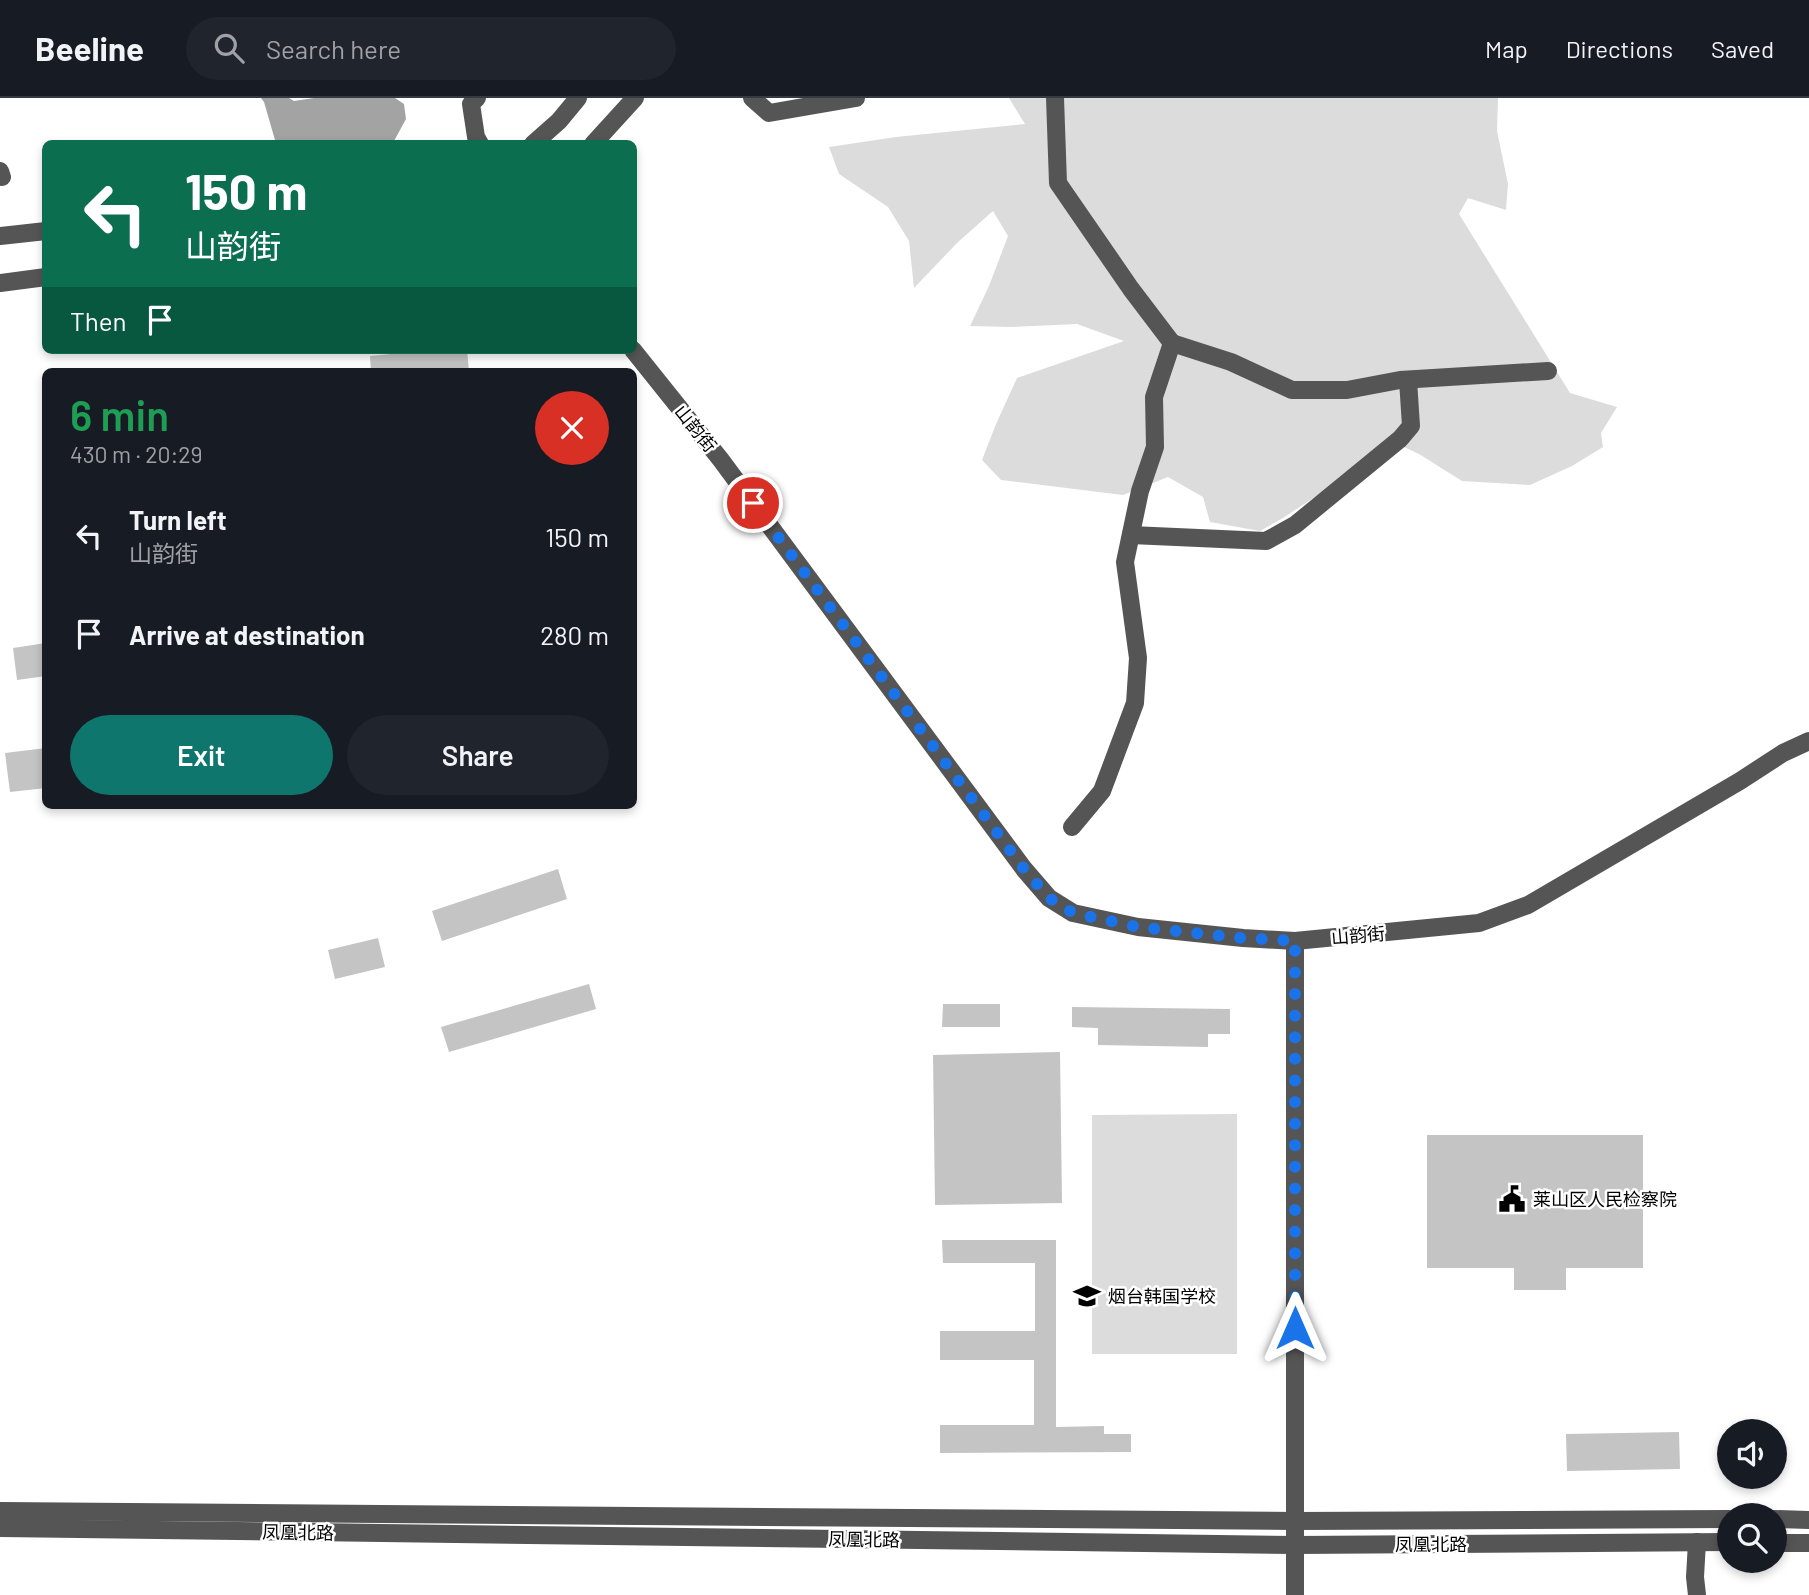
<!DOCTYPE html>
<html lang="en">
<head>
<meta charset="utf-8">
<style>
	:root { --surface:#171b24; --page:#20242c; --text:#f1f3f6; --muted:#9ea1a6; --line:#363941; --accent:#0f766e }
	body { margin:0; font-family:Barlow,"Noto Sans SC",sans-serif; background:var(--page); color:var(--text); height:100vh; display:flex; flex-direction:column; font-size:26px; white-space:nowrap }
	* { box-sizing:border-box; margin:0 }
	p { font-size:23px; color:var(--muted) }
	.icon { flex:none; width:38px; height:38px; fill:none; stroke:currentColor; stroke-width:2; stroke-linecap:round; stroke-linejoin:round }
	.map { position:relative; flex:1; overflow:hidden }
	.sheet { position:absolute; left:42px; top:270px; width:595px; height:441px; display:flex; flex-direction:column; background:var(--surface); border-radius:10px; box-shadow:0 4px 10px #0003 }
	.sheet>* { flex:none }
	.hud { position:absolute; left:42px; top:42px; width:595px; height:214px; border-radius:10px; box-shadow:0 4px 10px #0003; background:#0b6e4f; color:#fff; overflow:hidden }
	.controls { position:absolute; left:1717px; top:1321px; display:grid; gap:14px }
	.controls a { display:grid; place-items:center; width:70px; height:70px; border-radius:50%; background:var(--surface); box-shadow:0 4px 10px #0003; font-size:35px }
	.pin { position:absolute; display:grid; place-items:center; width:60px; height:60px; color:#fff; margin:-30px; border:4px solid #fff; border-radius:50%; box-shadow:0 2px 7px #0007 }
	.me { position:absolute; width:77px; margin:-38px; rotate:0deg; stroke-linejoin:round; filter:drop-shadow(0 0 5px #0008) }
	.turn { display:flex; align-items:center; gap:24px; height:147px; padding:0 28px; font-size:32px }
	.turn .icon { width:91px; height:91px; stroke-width:2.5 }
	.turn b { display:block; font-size:49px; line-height:60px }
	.then { display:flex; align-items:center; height:66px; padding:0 28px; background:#0003; gap:14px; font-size:26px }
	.round { display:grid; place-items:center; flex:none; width:74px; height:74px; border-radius:37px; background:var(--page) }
	.summary { display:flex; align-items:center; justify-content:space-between; height:119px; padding:0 28px }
	h1 { font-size:42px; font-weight:600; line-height:52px; color:#1e9e55 }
	.cta { display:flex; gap:14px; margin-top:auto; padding:14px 28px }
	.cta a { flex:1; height:80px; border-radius:42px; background:var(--accent); color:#fff; font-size:28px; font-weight:600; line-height:80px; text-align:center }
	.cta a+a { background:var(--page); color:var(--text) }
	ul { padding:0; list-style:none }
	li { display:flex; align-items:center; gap:21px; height:98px; padding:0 28px }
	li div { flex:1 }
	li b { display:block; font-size:26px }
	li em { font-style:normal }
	header { display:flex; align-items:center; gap:42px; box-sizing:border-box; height:98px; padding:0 35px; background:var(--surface); border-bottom:2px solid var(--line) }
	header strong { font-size:33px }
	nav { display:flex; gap:38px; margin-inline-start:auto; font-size:24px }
	.search { width:490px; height:63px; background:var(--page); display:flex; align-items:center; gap:18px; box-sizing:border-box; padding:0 24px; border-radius:38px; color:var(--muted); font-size:26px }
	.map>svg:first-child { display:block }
	.green { fill:#dcdcdc }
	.water { fill:#a3a3a3 }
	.building { fill:#c4c4c4 }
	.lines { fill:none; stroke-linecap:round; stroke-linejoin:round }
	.minor { stroke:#555; stroke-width:18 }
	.route { stroke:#1a73e8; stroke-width:12; stroke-dasharray:0 21.6 }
	.labels { text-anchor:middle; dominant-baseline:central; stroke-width:5; stroke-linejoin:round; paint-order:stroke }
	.street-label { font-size:18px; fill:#000; stroke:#fff }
	.poi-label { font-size:18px; fill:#000; stroke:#fff; text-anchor:start }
</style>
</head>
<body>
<header>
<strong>Beeline</strong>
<div class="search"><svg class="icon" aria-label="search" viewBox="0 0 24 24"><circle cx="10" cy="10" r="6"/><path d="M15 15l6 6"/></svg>Search here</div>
<nav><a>Map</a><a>Directions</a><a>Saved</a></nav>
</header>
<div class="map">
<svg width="1809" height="1497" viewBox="0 0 1809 1497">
	<rect width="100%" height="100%" fill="#fff"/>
	<!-- green -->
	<g class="green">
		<path d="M1009 0H1498L1497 33 1508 86 1506 112 1468 100 1459 116 1570 295 1617 309 1601 335 1603 349 1572 368 1530 387 1462 383 1419 356 1389 342 1336 385 1283 420 1260 433 1210 424 1203 399 1168 379 1123 397 1001 382 982 362 996 326 1017 280 1124 243 1077 226 1011 229 970 228 989 188 1008 138 993 113 958 144 914 190 909 143 888 109 839 76 829 49 896 39 1025 26Z"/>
		<path d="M1237 1016V1256H1092V1017Z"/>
	</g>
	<!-- water -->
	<path class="water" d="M261 0H289L294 3 314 0H395L404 6 406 21 394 43 370 46 277 45 275 42 264 4Z"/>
	<!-- building -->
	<g class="building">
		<path d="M434 252H467L469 273H371L370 258Z"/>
		<path d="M46 545V578L17 582 13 550Z"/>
		<path d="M46 650V690L10 694 5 655Z"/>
		<path d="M558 771 567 801 442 843 432 813Z"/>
		<path d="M378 840 385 869 335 881 328 852Z"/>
		<path d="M589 886 596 911 449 954 441 929Z"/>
		<path d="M943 906H1000V929H942Z"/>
		<path d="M1072 909 1230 911V936H1208V949L1098 947V930L1072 929Z"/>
		<path d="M1060 954 1062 1105 935 1107 933 957Z"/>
		<path d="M1427 1037H1643V1170H1566V1192H1514V1170H1427Z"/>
		<path d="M942 1142H1056V1329L1104 1328V1336H1131V1354L940 1355V1327H1034V1262H940V1233H1035V1165H943Z"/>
		<path d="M1679 1334 1680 1371 1567 1373 1566 1336Z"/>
	</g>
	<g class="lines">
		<!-- minor -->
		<g class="minor">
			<path d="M477 0 471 6 476 39 480 46"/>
			<path d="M752 0 769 15 856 0"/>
			<path d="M1055 0 1058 85 1131 191 1172 245 1154 299 1155 349 1140 393 1125 464 1138 560 1135 605 1102 693 1072 729"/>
			<path d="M533 46 559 23 578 0"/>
			<path d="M593 46 635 0"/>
			<path d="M0 73 2 79"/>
			<path d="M0 138 46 133"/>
			<path d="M0 185 46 179"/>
			<path d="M1172 245 1231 264 1292 292H1347L1400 282 1548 273"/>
			<path d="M633 252 721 362 1024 771 1049 800 1073 815 1138 829 1243 840 1295 843 1479 825 1528 807 1740 683 1783 655 1809 643"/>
			<path d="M1131 437 1266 443 1295 427 1400 341 1411 328 1408 282"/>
			<path d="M0 1413 1295 1423 1729 1421"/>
			<path d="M1774 1421 1809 1422"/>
			<path d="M0 1430 1295 1447 1729 1444"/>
			<path d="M1697 1444 1695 1479 1697 1497"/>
			<path d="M1774 1445H1809"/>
			<path d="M1295 1497V843"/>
		</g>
	</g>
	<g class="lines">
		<!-- route -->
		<path class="route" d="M753 405 1024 771 1049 800 1073 815 1138 829 1243 840 1295 843V1230"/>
	</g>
	<!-- icons -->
	<defs>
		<symbol id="civic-bare" viewBox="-9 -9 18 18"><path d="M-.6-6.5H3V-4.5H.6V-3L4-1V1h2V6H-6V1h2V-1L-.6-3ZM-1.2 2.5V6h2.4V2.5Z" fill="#000" stroke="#fff" stroke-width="2.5" paint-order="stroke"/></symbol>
		<symbol id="school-bare" viewBox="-9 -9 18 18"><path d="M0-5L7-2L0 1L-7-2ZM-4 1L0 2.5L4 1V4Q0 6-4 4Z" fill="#000" stroke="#fff" stroke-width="2.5" paint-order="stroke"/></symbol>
	</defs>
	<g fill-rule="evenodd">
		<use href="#civic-bare" x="1493" y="1082" width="38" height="38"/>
		<use href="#school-bare" x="1068" y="1179" width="38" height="38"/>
	</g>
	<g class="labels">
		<!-- street labels -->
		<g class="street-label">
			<text transform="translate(696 330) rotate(51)">山韵街</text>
			<text transform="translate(1358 837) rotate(-5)">山韵街</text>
			<text transform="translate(298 1434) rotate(1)">凤凰北路</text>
			<text transform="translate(864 1441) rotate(1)">凤凰北路</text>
			<text x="1431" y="1446">凤凰北路</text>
		</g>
		<!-- poi labels -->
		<g class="poi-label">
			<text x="1533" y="1101">莱山区人民检察院</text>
			<text x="1108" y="1198">烟台韩国学校</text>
		</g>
	</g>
</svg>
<div class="controls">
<a><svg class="icon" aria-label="sound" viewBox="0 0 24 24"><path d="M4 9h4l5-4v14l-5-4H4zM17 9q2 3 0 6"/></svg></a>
<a><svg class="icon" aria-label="search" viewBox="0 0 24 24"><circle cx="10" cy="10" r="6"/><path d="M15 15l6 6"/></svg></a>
</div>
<div class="pin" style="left:753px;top:405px;background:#d93025"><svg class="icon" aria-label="arrive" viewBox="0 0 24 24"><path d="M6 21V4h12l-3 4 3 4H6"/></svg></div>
<svg class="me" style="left:1295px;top:1230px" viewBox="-20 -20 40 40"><path d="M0-17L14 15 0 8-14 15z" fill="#1a73e8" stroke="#fff" stroke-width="4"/></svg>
<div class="hud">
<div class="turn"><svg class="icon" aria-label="left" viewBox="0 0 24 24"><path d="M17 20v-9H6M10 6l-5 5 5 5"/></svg><div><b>150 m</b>山韵街</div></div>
<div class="then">Then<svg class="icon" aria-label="arrive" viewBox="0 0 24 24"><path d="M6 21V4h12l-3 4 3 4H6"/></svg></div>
</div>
<section class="sheet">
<div class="summary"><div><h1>6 min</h1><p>430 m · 20:29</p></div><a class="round" style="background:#d93025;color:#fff"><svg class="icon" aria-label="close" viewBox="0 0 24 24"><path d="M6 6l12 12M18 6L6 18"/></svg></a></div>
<ul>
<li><svg class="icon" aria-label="left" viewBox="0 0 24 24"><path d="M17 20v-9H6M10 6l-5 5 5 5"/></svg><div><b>Turn left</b><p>山韵街</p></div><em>150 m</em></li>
<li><svg class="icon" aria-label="arrive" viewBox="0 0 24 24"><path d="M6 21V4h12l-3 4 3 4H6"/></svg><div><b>Arrive at destination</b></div><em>280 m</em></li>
</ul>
<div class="cta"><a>Exit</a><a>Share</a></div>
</section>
</div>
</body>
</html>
